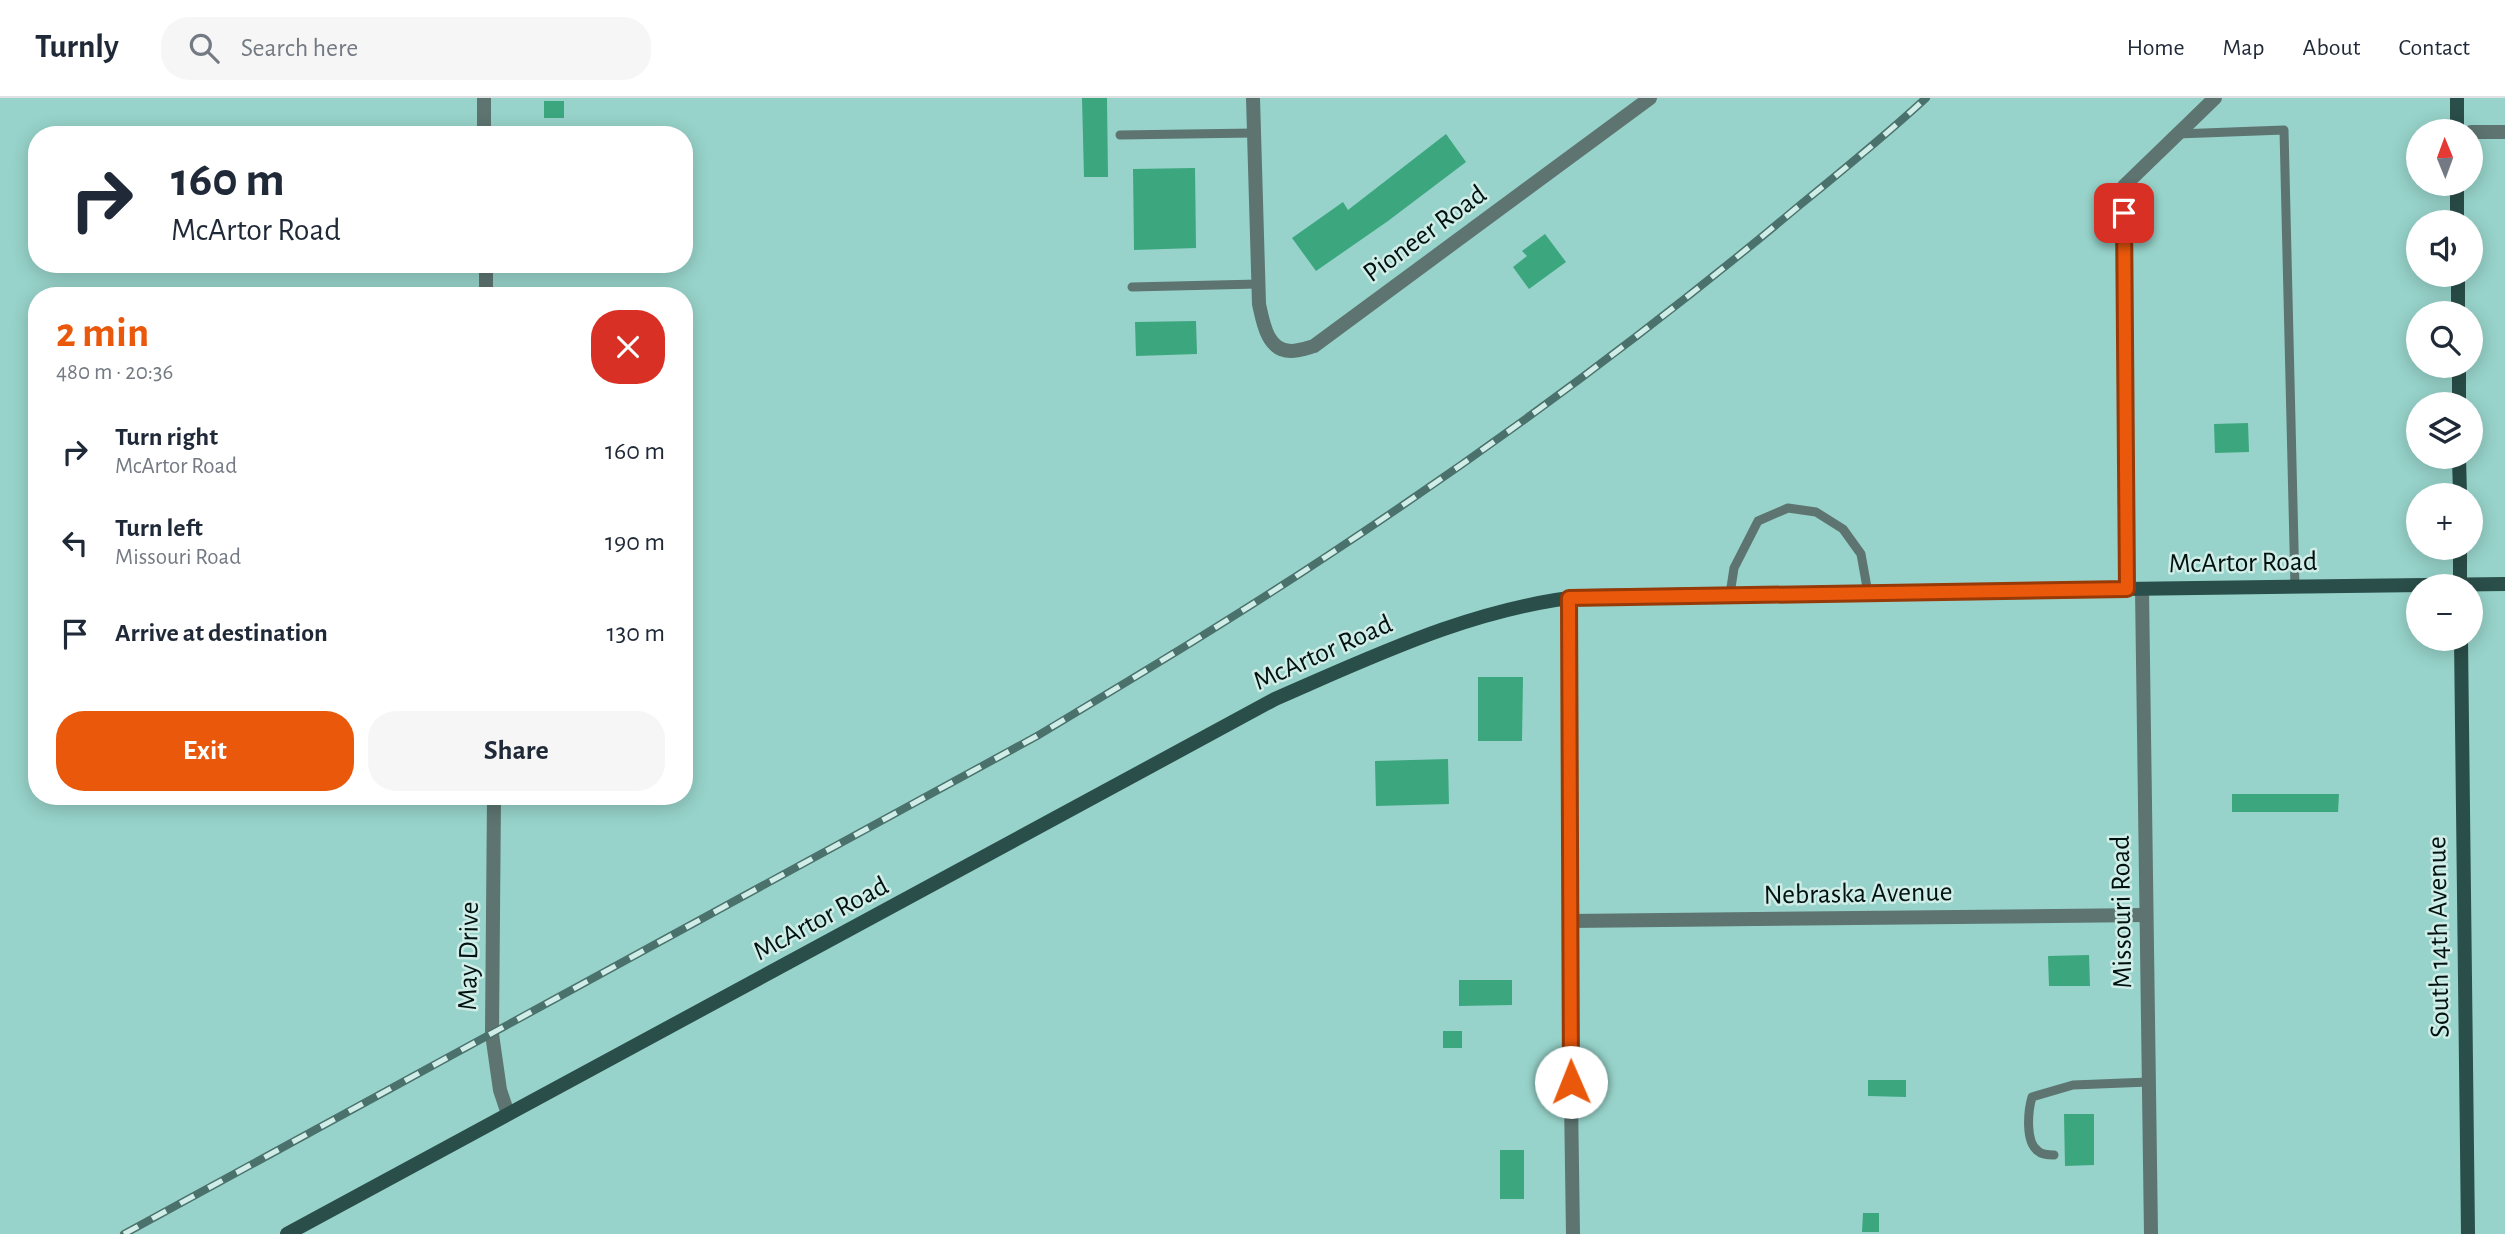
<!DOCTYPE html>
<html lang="en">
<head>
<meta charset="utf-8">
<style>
	:root { --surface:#fff; --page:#f6f6f7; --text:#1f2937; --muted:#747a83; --line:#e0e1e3; --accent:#ea580c }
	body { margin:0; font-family:"Alegreya Sans",sans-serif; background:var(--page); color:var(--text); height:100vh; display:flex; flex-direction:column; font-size:26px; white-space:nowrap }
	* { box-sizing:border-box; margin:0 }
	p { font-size:23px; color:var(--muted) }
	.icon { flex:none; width:38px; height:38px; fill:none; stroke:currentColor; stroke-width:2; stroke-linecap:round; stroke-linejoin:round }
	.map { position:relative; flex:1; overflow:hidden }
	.panel { position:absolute; left:28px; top:189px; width:665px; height:518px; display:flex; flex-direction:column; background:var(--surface); border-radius:28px; box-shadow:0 4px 18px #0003 }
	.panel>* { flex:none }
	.hud { position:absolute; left:28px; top:28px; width:665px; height:147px; border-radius:28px; box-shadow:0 4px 18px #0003; background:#fff; color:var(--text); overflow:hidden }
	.needle { width:46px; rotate:359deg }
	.tools { position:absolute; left:2406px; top:21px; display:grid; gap:14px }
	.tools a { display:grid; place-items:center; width:77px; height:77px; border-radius:50%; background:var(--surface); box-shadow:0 4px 18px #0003; font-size:35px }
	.pin { position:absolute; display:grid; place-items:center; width:60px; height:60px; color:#fff; margin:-30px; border-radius:14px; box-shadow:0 4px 10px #0006 }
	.me { position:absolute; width:77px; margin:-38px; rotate:359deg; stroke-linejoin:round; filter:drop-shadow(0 0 5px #0008) }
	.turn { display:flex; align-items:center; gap:24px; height:147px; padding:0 28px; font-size:32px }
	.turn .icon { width:91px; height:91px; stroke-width:2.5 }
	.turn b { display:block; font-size:49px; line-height:60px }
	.round { display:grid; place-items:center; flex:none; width:74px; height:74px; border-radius:28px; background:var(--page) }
	.overview { display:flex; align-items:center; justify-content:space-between; height:119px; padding:0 28px }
	h1 { font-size:42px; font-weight:700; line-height:52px; color:var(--accent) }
	.cta { display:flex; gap:14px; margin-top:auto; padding:14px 28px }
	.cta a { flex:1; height:80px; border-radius:28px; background:var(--accent); color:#fff; font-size:28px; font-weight:700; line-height:80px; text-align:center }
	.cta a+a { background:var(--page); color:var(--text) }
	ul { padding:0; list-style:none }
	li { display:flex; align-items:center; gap:21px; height:91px; padding:0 28px }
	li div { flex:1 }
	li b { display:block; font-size:26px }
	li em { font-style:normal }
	header { display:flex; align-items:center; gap:42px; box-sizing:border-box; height:98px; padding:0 35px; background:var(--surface); border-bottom:2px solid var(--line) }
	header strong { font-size:33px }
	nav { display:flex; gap:38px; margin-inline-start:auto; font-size:24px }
	.search { width:490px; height:63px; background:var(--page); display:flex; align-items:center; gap:18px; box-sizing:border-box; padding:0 24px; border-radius:28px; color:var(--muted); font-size:26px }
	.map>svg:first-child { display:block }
	.building { fill:#3ca67e }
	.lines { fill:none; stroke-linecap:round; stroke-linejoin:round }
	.service { stroke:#5d7471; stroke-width:9 }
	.minor { stroke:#5d7471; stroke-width:14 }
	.secondary { stroke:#2a4e49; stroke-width:14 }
	.rail-casing { stroke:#4b716c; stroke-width:8 }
	.rail { stroke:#d0ede8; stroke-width:5; stroke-dasharray:16; stroke-linecap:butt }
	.route-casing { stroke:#983908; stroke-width:18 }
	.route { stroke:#ea580c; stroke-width:12 }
	.labels { text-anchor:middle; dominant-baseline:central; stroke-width:5; stroke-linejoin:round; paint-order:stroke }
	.street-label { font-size:28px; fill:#00120f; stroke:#d0ede8 }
</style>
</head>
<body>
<header>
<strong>Turnly</strong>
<div class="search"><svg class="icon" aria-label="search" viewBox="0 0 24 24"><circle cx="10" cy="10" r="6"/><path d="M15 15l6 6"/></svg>Search here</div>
<nav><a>Home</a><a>Map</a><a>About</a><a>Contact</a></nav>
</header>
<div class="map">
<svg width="2505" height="1136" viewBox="0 0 2505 1136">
	<rect width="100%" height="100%" fill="#97d3ca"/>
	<!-- building -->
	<g class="building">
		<path d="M1082 0H1107L1108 79H1084Z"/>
		<rect x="544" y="3" width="20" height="17"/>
		<path d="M1446 36 1466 64 1388 123 1316 173 1292 140 1343 104 1348 112Z"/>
		<path d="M1195 70 1196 150 1134 152 1133 71Z"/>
		<path d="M1545 136 1566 164 1529 191 1513 169 1527 158 1522 153Z"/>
		<path d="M1196 223 1197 256 1136 258 1135 224Z"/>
		<path d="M2248 325 2249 354 2215 355 2214 326Z"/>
		<path d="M1478 579H1523L1522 643H1478Z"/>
		<path d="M1448 661 1449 706 1376 708 1375 663Z"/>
		<path d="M2232 696H2339L2338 714H2232Z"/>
		<path d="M2089 857 2090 888H2049L2048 858Z"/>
		<path d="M1459 882H1512V907L1459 908Z"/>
		<rect x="1443" y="933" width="19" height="17"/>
		<path d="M1868 982H1906V999L1868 998Z"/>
		<path d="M2064 1016H2094V1067L2065 1068Z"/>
		<rect x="1500" y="1052" width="24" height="49"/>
		<path d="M1863 1115H1879V1134H1862Z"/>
	</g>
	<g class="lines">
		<!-- service -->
		<g class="service">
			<path d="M2177 36 2284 32 2295 490"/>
			<path d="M1120 37 1254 35"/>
			<path d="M1132 189 1258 186"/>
			<path d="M1730 496 1734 470 1758 423 1788 410 1816 414 1843 431 1861 456 1868 495"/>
			<path d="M2054 1057C2049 1057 2042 1057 2038 1053 2025 1044 2028 1013 2032 999L2073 987 2149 984"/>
		</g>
		<!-- minor -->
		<g class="minor">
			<path d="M484 0V37"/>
			<path d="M1253 0 1259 206C1263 224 1267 253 1291 253 1298 253 1307 250 1314 248L1650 0"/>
			<path d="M2471 34H2505"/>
			<path d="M486 166V198"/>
			<path d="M2128 491 2124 88 2215 0"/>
			<path d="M2142 491 2151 1136"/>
			<path d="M1569 500 1570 933 1573 1136"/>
			<path d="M494 698 492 936 500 992 508 1016"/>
			<path d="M1570 823 2146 817"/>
		</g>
		<!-- secondary -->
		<g class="secondary">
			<path d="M2457 0V33"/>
			<path d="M2457 86V124"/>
			<path d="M2458 177V215"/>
			<path d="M2459 268V306"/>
			<path d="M2459 359 2460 397"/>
			<path d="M2460 450V488"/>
			<path d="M2461 541 2468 1136"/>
			<path d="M287 1136 1275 601C1376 557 1475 509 1586 498L2505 486"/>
		</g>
		<defs>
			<path id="rail" d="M124 1136 1037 638C1135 579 1232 521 1327 458 1491 350 1650 233 1800 107 1843 72 1886 37 1926 0"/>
		</defs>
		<!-- rail casing -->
		<use href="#rail" class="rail-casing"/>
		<!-- rail -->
		<use href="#rail" class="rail"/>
	</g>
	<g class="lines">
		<defs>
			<path id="route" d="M1571 984 1569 500 2127 491 2124 115"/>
		</defs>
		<!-- route casing -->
		<use href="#route" class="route-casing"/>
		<!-- route -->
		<use href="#route" class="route"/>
	</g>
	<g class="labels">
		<!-- street labels -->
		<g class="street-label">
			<text transform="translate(1425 136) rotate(-36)">Pioneer Road</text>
			<text transform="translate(2243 465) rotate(-1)">McArtor Road</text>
			<text transform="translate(1323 555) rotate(-24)">McArtor Road</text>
			<text transform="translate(1858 796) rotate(-1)">Nebraska Avenue</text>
			<text transform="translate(2122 814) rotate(-91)">Missouri Road</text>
			<text transform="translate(821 821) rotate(-28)">McArtor Road</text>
			<text transform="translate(2439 839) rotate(-91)">South 14th Avenue</text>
			<text transform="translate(469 858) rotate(-89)">May Drive</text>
		</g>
	</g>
</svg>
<div class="tools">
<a><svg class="needle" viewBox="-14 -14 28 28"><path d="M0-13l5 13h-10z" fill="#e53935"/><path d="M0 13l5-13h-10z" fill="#747a83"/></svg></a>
<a><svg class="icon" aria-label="sound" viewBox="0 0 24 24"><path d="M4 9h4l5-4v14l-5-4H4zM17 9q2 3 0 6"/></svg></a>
<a><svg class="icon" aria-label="search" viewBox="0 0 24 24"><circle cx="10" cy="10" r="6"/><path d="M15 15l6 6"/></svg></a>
<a><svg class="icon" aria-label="layers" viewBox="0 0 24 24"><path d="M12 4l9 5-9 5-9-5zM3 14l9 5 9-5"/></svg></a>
<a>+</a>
<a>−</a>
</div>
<div class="pin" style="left:2124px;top:115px;background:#d93025"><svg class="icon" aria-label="arrive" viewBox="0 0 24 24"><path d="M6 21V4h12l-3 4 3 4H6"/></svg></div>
<svg class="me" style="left:1571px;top:984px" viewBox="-20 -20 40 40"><circle r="19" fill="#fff"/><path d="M0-13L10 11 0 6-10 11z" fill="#ea580c"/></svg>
<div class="hud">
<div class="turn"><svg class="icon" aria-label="right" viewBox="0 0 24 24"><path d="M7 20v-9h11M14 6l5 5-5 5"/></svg><div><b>160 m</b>McArtor Road</div></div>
</div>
<section class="panel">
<div class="overview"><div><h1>2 min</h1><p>480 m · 20:36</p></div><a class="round" style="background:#d93025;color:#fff"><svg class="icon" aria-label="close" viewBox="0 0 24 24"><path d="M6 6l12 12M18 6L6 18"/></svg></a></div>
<ul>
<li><svg class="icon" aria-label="right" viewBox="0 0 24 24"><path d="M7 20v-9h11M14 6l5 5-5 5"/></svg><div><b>Turn right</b><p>McArtor Road</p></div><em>160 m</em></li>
<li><svg class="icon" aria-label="left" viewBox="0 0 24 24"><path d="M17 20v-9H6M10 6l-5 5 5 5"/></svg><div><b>Turn left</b><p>Missouri Road</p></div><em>190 m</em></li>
<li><svg class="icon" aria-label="arrive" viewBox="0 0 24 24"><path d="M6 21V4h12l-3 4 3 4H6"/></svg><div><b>Arrive at destination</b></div><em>130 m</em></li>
</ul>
<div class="cta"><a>Exit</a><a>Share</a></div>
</section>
</div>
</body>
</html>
